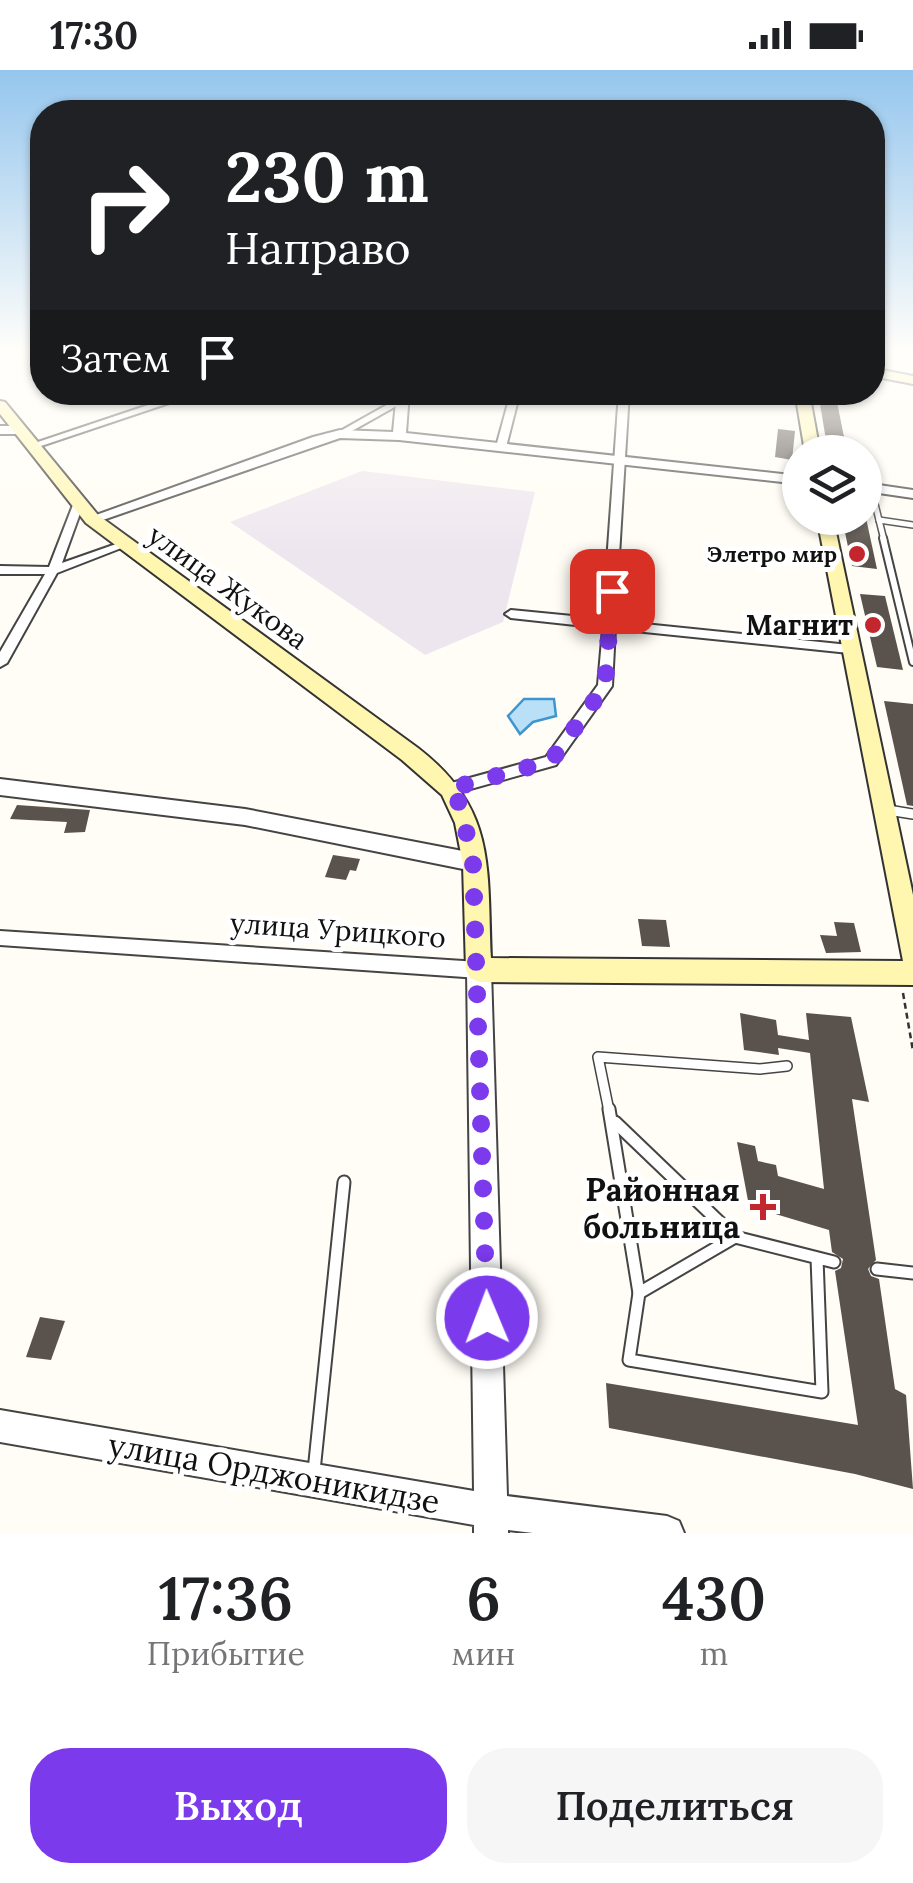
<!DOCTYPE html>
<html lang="ru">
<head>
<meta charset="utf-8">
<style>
	:root { --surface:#fff; --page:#f6f6f6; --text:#202124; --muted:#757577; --accent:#7c3aed }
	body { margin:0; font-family:Lora,serif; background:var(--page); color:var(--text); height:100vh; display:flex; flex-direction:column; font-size:38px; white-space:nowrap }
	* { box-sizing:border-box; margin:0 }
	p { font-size:32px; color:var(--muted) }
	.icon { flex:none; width:55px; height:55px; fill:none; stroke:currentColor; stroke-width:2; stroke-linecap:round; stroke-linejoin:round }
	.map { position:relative; height:1463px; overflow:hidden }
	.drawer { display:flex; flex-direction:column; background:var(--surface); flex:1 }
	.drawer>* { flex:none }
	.banner { position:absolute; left:30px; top:30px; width:855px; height:305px; border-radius:40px; box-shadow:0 2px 8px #0004; background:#202124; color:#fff; overflow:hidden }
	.fabs { position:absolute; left:782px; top:365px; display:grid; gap:20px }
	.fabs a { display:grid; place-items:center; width:100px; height:100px; border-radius:50%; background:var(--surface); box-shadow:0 2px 8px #0004; font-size:50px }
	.pin { position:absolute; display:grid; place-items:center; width:85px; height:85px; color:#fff; margin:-42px; border-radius:20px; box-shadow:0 5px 15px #0006 }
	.me { position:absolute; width:110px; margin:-55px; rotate:359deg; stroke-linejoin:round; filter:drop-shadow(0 0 8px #0008) }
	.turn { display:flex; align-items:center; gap:35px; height:210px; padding:0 30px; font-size:45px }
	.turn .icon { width:130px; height:130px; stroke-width:2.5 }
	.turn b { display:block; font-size:70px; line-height:85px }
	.then { display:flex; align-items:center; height:95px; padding:0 30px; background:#0003; gap:20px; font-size:38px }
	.eta { display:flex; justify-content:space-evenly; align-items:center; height:170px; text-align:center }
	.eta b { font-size:60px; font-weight:600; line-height:70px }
	.primary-button { display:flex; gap:20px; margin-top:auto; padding:20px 30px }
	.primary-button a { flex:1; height:115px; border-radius:40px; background:var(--accent); color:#fff; font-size:40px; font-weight:600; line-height:115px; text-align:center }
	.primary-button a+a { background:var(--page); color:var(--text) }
	.status { display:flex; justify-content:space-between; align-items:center; height:70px; padding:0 50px; background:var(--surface); direction:ltr }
	.status svg { height:28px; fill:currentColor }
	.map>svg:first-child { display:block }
	.industrial { fill:#eee6ef }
	.water { fill:#b9e0f7; stroke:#3f96cf; stroke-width:2.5 }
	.building { fill:#5a524d }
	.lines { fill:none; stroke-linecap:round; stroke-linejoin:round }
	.service-far3-casing { stroke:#444; stroke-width:8 }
	.service-far2-casing { stroke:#444; stroke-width:10 }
	.service-far1-casing { stroke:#444; stroke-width:12 }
	.service-casing { stroke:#444; stroke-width:15 }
	.minor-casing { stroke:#444; stroke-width:4 }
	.tertiary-casing { stroke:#444; stroke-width:4 }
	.secondary-casing { stroke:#333; stroke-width:4 }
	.path { stroke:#333; stroke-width:2.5; stroke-dasharray:6 4; stroke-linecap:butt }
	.service-far3 { stroke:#fff; stroke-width:5 }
	.service-far2 { stroke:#fff; stroke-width:6 }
	.service-far1 { stroke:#fff; stroke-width:9 }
	.service { stroke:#fff; stroke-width:11 }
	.minor { fill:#fff; fill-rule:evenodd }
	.tertiary { fill:#fff; fill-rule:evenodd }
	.secondary { fill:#fff6b0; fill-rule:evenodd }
	.route { stroke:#7c3aed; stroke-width:18; stroke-dasharray:0 32.4 }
	.poi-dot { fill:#c4262e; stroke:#fff; stroke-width:4 }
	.labels { text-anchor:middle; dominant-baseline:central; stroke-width:10; stroke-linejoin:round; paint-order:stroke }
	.far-poi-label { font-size:22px; font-weight:bold; fill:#111; stroke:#fff; text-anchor:end }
	.street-label { font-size:28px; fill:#111; stroke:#fff }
	.poi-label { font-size:28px; font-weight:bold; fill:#111; stroke:#fff; text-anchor:end }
	.near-poi-label { font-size:32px; font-weight:bold; fill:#111; stroke:#fff; text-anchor:end }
	.near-street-label { font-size:32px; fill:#111; stroke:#fff }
</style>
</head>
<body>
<div class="status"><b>17:30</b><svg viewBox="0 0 49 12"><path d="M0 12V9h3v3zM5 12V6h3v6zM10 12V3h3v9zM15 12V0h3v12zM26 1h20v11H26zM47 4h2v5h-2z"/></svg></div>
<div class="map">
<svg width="913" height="1463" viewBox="0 0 913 1463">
	<rect width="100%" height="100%" fill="#fffdf5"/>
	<!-- industrial -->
	<path class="industrial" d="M362 401 535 422 503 552 425 585 230 452Z"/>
	<!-- water -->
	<path class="water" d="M524 629H554L556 646 533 652 520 664 508 646Z"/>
	<!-- building -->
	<g class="building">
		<path d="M818 322H835L847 382H828Z"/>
		<path d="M778 359 795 361 792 390 775 387Z"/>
		<path d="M842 448H866L877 499 852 496Z"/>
		<path d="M860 524 885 526 903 600 877 597Z"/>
		<path d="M884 631 913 634V736L907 735Z"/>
		<path d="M17 735 90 740 85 762 64 763 67 752 10 749Z"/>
		<path d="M333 785 360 789 356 801 350 800 346 810 325 807Z"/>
		<path d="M638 849 666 850 670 877 642 876Z"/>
		<path d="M834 852 854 853 861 882 826 883 820 865 837 866Z"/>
		<path d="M740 943 776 950 778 965 809 970 806 943 851 947 869 1032 852 1029 876 1190 868 1199 871 1206 879 1209 895 1319 906 1325 913 1419 855 1404 609 1358 606 1313 858 1355 835 1201 841 1198 843 1189 832 1182 829 1160 749 1136 737 1072 755 1076 758 1091 776 1095 778 1106 824 1119 810 983 778 978 779 985 744 980Z"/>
		<path d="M40 1247 65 1251 51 1290 26 1287Z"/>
	</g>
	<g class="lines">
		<defs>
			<g id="service-far3">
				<path d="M871 418 884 470"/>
				<path d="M879 450 913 455"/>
			</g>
			<path id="service-far2" d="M883 468 913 592"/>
			<g id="service-far1">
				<path d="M888 740 913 744"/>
				<path d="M609 1041 598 987 760 999 787 996"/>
			</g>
			<g id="service">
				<path d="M609 1039 639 1223"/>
				<path d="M615 1052 735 1167"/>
				<path d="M817 1188 822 1322 629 1290 639 1223 735 1167 834 1192"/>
				<path d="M877 1199 913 1203"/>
				<path d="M314 1401 344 1112"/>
			</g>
			<g id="minor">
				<path d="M187 322H202L35 378 26 376Z"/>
				<path d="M511 322H520L506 377 501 380 496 377Z"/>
				<path d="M619 322H629L615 551 849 575 855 579 849 583 615 559 612 616 556 695 449 725 444 723 442 719 444 715 546 687 598 615 603 558 511 548 505 544 511 540 603 549Z"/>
				<path d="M399 328 407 330 343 366 335 364Z"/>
				<path d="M78 432 83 435 62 493 119 473 123 472 129 475 57 503 7 593 0 597V582L45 504H0V496L49 497 73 435Z"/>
				<path d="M0 861 479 892 485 894 488 900 485 906 479 908 0 875Z"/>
			</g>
			<g id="tertiary">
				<path d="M397 322H409L406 363 800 406V414L399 370 340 368 97 452 92 453 85 449 313 367 340 360 393 362Z"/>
				<path d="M0 356H19L26 360 19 364H0Z"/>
				<path d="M865 413 913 420V428L865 421Z"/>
				<path d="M0 709 245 739 473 783 480 786 484 792 480 798 473 801 245 755 0 725Z"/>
				<path d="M479 890 487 893 491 900 507 1426 667 1446 679 1451 684 1463H533L508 1460V1463H474V1455L0 1372V1340L474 1421 467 900 471 893Z"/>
			</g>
			<g id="secondary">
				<path d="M872 298 913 306V314L872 306Z"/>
				<path d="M795 322H809L820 382H805Z"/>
				<path d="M0 331 5 332 98 445 418 678C497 739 487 798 491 888L903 891 817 448H833L913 825V915L479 912 470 908 466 900 463 794 455 753 442 725 402 690 86 453 0 344Z"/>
			</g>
		</defs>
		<!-- service-far3 casing -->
		<use href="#service-far3" class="service-far3-casing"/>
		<!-- service-far2 casing -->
		<use href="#service-far2" class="service-far2-casing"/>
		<!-- service-far1 casing -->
		<use href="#service-far1" class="service-far1-casing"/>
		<!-- service casing -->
		<use href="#service" class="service-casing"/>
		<!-- minor casing -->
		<use href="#minor" class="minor-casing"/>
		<!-- tertiary casing -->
		<use href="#tertiary" class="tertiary-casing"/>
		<!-- secondary casing -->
		<use href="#secondary" class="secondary-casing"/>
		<!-- path -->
		<path class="path" d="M903 923 913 981"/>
		<!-- service-far3 -->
		<use href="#service-far3" class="service-far3"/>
		<!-- service-far2 -->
		<use href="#service-far2" class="service-far2"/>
		<!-- service-far1 -->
		<use href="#service-far1" class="service-far1"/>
		<!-- service -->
		<use href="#service" class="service"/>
		<!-- minor -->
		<use href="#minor" class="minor"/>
		<!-- tertiary -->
		<use href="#tertiary" class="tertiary"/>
		<!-- secondary -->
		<use href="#secondary" class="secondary"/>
	</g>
	<!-- sky -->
	<linearGradient id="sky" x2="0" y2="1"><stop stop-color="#95c6ee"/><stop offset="0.58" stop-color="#fffefa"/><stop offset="1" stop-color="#fffefa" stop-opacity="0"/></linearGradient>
	<rect width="913" height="484" fill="url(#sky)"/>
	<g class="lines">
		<!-- route -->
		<path class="route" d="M487 1248 473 792 460 734 449 719 551 691 605 616 612 521"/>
	</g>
	<!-- markers -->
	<g class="poi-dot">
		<circle cx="857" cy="484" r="10"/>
		<circle cx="873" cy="555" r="10"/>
		<path d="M758 1122h10v10h10v10h-10v10h-10v-10h-10v-10h10z"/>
	</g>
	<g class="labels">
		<!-- far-poi labels -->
		<g class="far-poi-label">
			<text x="837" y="484">Элетро мир</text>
		</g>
		<!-- street labels -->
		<g class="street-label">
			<text transform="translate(228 517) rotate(36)">улица Жукова</text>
			<text transform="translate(338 860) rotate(4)">улица Урицкого</text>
		</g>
		<!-- poi labels -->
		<g class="poi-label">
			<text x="853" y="555">Магнит</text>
		</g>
		<!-- near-poi labels -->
		<g class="near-poi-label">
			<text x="740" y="1119">Районная<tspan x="740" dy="37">больница</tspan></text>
		</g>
		<!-- near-street labels -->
		<g class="near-street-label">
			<text transform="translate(274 1403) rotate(10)">улица Орджоникидзе</text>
		</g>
	</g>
</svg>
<div class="fabs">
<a><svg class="icon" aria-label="layers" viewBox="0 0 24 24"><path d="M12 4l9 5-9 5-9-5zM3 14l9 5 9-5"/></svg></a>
</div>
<div class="pin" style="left:612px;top:521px;background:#d93025"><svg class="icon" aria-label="arrive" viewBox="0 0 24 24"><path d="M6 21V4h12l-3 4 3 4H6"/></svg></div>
<svg class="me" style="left:487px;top:1248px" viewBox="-20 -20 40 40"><circle r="17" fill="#7c3aed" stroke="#fff" stroke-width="3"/><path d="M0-11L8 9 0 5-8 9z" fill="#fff"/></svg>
<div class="banner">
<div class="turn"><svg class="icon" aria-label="right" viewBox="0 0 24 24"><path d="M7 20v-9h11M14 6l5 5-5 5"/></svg><div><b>230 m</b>Направо</div></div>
<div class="then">Затем<svg class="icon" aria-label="arrive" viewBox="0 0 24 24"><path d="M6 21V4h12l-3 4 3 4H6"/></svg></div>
</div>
</div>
<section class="drawer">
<div class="eta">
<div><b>17:36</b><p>Прибытие</p></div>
<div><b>6</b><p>мин</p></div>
<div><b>430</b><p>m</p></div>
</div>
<div class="primary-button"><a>Выход</a><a>Поделиться</a></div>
</section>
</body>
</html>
